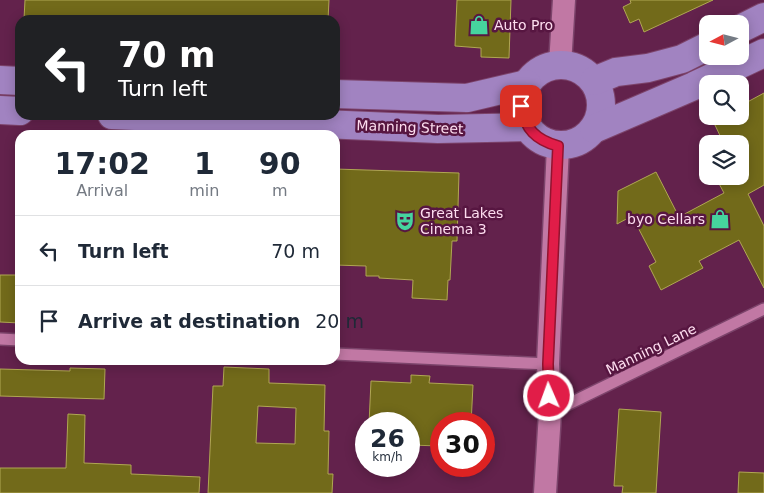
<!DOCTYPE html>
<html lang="en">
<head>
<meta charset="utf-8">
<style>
	:root { --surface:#fff; --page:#f6f6f7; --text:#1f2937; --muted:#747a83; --line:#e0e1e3 }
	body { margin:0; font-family:"DejaVu Sans",sans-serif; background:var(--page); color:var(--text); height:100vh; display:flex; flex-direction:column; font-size:19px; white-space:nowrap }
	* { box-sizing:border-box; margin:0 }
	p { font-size:16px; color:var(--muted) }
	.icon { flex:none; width:28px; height:28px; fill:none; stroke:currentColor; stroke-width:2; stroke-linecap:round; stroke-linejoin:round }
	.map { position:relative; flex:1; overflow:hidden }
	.sheet { position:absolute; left:15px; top:130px; width:325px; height:235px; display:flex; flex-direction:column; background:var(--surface); border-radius:15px; box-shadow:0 2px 12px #0003 }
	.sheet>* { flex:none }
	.guide { position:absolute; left:15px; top:15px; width:325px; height:105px; border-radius:15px; box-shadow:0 2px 12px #0003; background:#202124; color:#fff; overflow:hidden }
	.needle { width:32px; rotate:263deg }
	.buttons { position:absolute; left:699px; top:15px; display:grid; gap:10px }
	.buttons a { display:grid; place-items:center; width:50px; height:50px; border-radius:10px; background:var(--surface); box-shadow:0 2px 12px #0003; font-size:25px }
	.speed { position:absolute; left:355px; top:412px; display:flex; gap:10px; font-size:25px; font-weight:700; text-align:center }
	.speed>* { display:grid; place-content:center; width:65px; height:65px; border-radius:50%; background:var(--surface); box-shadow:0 2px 12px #0003; line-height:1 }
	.speed small { font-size:12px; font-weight:400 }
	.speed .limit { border:8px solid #d22; background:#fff; color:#111 }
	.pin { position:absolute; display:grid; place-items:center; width:42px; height:42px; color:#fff; margin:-21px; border-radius:10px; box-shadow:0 2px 8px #0006 }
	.me { position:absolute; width:55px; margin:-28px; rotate:358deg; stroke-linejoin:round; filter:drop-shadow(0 0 4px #0008) }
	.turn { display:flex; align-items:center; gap:18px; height:105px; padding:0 20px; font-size:22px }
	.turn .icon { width:65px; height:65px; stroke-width:2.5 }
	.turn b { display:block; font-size:35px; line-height:42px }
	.eta { display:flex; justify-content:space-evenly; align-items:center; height:85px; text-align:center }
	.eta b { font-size:30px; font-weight:700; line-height:35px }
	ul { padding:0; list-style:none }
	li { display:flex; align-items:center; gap:15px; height:70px; padding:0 20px; border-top:1px solid var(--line) }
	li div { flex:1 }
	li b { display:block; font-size:19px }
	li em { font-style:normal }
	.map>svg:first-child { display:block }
	.building { fill:#726a1a; stroke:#b0a753; fill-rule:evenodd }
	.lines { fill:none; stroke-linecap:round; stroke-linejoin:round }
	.lane-casing { stroke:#7c446b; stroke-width:14 }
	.street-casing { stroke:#7c446b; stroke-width:25 }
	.primary-casing { stroke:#7c446b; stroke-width:30 }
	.lane { stroke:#c178a4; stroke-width:11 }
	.street { stroke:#c178a4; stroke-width:22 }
	.primary { stroke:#a183c1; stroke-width:28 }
	.route-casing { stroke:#92132f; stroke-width:12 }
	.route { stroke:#e11d48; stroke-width:9 }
	.labels { text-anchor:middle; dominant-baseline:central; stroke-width:5; stroke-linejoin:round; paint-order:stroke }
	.poi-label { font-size:14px; fill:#fdddef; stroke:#571641; text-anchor:start }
	.street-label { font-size:14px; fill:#fdddef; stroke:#571641 }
</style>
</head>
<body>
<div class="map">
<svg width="764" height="493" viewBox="0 0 764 493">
	<rect width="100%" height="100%" fill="#63224c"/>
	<!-- building -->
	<g class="building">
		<path d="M25 0H329L328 20H99L63 17V20L24 19Z"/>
		<path d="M457 0H511L509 58 481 57V48L455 46Z"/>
		<path d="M630 0H713L644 32 639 19 630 23 623 7 631 3Z"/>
		<path d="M764 93V185L748 194 764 226V288L739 240 699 261 703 268 661 290 649 266 656 262 632 216 617 224 618 191 656 172 679 217 724 193 716 178 740 176V144H724L714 123 727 116H740V106Z"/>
		<path d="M335 169 459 173 457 241H452L450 280H448L447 300 412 298 413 280 379 278V276H366V266L335 265Z"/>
		<path d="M0 275H20V323L0 322Z"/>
		<path d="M224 367 269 369V383L325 385 324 431H329L328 474H333L332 493H208L213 386H223ZM258 406 296 408 295 444 256 443Z"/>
		<path d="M70 368 105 369 104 399 0 396V369L70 371Z"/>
		<path d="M411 375 430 376 429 383 473 385 471 424H441V446L409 445V424H369L371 381 411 383Z"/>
		<path d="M619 409 661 412 656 493H622L623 486H614Z"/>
		<path d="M68 414 85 415 84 463 131 465V474L200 477 199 493H0V468H66Z"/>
		<path d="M739 472 764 473V493H738Z"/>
	</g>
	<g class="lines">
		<defs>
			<g id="lane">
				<path d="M0 339 20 340"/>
				<path d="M335 354 548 364"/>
				<path d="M550 413 764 309"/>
			</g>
			<g id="street">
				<path d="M560 65 564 0"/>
				<path d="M545 493 550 413 548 364 558 146"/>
			</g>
			<g id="primary">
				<path d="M740 29 764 17"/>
				<circle cx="561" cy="105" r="40"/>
				<path d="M0 80 20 81"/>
				<path d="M594 81 616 72 648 68 682 59 708 46"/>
				<path d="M335 94 467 98 527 84"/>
				<path d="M0 110 20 111"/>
				<path d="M112 115 438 129 528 127"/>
				<path d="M594 129 694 86 764 53"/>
			</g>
		</defs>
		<!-- lane casing -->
		<use href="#lane" class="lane-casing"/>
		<!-- street casing -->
		<use href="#street" class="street-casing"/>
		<!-- primary casing -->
		<use href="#primary" class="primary-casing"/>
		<!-- lane -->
		<use href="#lane" class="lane"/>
		<!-- street -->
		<use href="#street" class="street"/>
		<!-- primary -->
		<use href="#primary" class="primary"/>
	</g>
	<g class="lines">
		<defs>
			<path id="route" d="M521 106C525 129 536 140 558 146L548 364 549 396"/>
		</defs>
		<!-- route casing -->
		<use href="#route" class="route-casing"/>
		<!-- route -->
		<use href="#route" class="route"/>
	</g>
	<!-- icons -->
	<defs>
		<symbol id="shop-bare" viewBox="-9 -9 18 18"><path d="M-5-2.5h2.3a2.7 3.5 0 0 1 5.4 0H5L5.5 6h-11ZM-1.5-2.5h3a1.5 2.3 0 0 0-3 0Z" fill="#46d49e" stroke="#571641" stroke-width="2.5" paint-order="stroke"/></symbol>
		<symbol id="theatre-bare" viewBox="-9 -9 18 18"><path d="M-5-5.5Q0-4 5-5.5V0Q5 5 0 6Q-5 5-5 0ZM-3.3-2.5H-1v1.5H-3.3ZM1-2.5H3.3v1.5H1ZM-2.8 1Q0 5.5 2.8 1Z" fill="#46d49e" stroke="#571641" stroke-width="2.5" paint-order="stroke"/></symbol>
	</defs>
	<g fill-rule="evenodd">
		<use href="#shop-bare" x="465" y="11" width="28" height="28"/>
		<use href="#shop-bare" x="706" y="205" width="28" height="28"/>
		<use href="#theatre-bare" x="391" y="207" width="28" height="28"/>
	</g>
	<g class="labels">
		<!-- poi labels -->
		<g class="poi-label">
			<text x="494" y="25">Auto Pro</text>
			<text x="420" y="213">Great Lakes<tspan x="420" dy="16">Cinema 3</tspan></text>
			<text x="705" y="219" text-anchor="end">byo Cellars</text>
		</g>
		<!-- street labels -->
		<g class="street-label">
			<text transform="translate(410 127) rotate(2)">Manning Street</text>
			<text transform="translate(651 349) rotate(-26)">Manning Lane</text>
		</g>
	</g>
</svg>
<div class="buttons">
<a><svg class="needle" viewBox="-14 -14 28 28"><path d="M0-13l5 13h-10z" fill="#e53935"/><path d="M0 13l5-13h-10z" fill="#747a83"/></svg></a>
<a><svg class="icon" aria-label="search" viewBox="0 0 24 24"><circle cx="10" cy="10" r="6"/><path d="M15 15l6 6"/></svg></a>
<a><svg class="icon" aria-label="layers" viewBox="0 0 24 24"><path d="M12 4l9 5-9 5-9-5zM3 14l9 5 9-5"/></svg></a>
</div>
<div class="speed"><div>26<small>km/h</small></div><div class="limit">30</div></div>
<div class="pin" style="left:521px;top:106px;background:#d93025"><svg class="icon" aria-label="arrive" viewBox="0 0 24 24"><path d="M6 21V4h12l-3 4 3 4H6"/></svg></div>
<svg class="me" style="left:549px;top:396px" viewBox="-20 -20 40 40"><circle r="17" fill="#e11d48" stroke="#fff" stroke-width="3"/><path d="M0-11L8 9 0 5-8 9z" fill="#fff"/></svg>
<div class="guide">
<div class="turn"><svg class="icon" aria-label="left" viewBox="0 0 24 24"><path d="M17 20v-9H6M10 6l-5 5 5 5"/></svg><div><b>70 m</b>Turn left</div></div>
</div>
<section class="sheet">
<div class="eta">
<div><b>17:02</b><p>Arrival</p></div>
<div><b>1</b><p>min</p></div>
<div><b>90</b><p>m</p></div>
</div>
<ul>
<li><svg class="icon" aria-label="left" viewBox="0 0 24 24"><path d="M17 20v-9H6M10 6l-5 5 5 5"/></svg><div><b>Turn left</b></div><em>70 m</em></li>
<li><svg class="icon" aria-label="arrive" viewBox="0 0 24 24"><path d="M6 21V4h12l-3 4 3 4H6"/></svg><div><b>Arrive at destination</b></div><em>20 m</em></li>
</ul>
</section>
</div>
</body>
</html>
